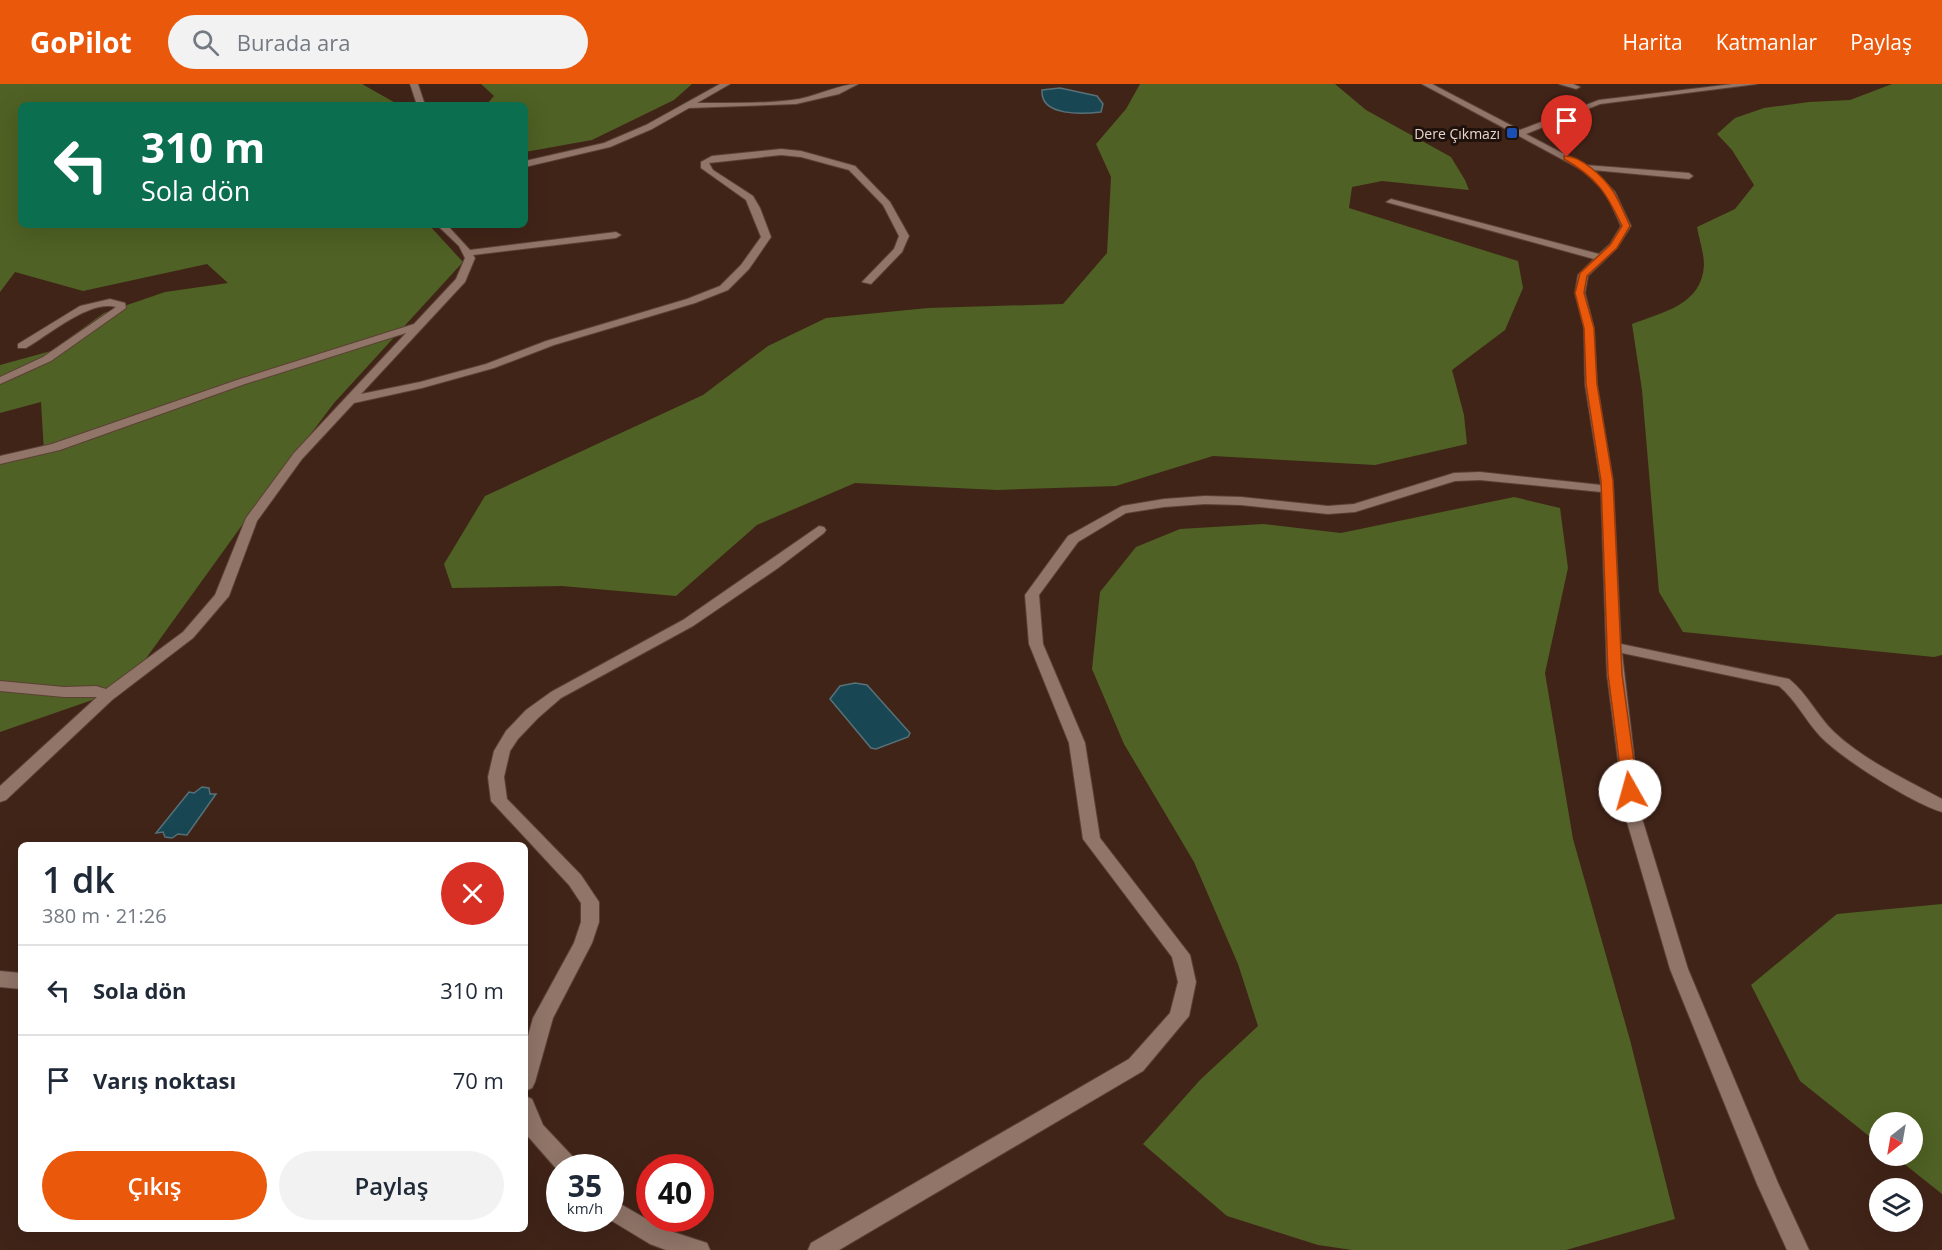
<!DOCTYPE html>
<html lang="tr">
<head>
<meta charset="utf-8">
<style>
	:root { --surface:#fff; --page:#f2f2f3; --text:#1f2937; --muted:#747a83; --line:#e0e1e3; --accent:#ea580c }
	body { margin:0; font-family:"Open Sans",sans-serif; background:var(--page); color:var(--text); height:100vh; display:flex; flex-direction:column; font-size:22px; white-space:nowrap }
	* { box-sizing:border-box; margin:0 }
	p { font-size:20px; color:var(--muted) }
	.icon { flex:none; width:33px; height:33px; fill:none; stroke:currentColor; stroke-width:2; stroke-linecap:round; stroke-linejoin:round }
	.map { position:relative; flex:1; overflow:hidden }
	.panel { position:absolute; left:18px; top:758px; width:510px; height:390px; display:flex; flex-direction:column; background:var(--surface); border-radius:9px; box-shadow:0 6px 24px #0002 }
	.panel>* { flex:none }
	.top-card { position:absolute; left:18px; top:18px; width:510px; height:126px; border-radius:9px; box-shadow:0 6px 24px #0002; background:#0b6e4f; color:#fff; overflow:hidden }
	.needle { width:39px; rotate:211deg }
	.fabs { position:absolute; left:1869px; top:1028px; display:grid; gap:12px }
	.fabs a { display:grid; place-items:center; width:54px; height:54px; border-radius:50%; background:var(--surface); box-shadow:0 6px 24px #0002; font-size:30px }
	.speed { position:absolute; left:546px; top:1070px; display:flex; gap:12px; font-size:30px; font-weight:700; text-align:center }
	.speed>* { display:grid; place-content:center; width:78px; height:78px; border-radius:50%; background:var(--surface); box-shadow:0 6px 24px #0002; line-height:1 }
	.speed small { font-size:15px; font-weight:400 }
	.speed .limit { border:9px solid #d22; background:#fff; color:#111 }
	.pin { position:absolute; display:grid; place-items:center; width:51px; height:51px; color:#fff; margin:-62px -26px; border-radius:50% 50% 50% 0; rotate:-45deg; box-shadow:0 0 6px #0007 }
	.pin .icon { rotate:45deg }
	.me { position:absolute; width:66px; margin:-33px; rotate:353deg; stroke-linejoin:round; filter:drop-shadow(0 0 4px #0008) }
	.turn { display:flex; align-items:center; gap:21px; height:126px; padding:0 24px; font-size:27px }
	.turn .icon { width:78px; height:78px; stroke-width:2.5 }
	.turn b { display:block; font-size:42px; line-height:51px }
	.round { display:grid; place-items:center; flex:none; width:63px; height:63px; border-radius:32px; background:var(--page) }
	.headline { display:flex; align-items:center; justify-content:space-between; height:102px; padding:0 24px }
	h1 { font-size:36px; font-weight:600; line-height:45px }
	.cta { display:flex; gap:12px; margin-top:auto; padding:12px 24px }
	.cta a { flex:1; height:69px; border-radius:36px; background:var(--accent); color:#fff; font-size:24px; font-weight:600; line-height:69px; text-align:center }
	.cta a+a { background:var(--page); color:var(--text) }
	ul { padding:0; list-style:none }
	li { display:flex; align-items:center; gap:18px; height:90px; padding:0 24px; border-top:2px solid var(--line) }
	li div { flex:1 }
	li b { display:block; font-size:22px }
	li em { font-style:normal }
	header { display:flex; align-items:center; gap:36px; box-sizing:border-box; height:84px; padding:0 30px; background:var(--accent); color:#fff }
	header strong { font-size:28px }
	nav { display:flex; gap:33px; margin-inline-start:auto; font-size:21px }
	.search { width:420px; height:54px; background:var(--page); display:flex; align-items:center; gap:15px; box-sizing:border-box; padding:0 21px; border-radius:33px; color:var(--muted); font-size:22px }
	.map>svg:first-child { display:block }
	.forest { fill:#4f6124 }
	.water { fill:#194653; stroke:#577178; stroke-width:1.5 }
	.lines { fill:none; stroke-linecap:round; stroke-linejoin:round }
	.minor-casing { stroke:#5c4035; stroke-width:2 }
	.minor { fill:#907568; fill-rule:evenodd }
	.route { fill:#ea580c; stroke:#983908; stroke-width:1.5 }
	.transit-dot { fill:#1a4fb4; stroke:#1f120c; stroke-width:2 }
	.labels { text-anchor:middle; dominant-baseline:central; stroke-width:6; stroke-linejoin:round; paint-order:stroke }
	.far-poi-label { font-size:14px; fill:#e8d5cd; stroke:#1f120c; text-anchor:end }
</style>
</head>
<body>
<header>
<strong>GoPilot</strong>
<div class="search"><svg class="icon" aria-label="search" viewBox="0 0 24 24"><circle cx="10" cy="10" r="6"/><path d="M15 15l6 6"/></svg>Burada ara</div>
<nav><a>Harita</a><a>Katmanlar</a><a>Paylaş</a></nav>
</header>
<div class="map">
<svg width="1942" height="1166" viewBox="0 0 1942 1166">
	<rect width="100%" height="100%" fill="#412418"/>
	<!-- forest -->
	<g class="forest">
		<path d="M0 0H362L399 21H21V141H429L463 178 334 319 240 444 124 605 0 648V377L44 368 41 318 0 329V281L51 267 104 229 165 208 228 199 207 180 83 207 15 188 0 208Z"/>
		<path d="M481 0H692L674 16 592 56 525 68V21H486L494 12Z"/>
		<path d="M1140 0H1335L1366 26 1451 73 1465 96 1469 106 1382 97 1352 103 1349 124 1518 177 1523 204 1505 246 1452 286 1464 331 1467 360 1375 381 1213 372 1116 402 997 406 855 399 757 441 676 512 562 502 452 504 444 480 485 412 703 311 768 262 826 234 928 224 1063 220 1107 169 1111 93 1096 60 1126 25Z"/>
		<path d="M1892 0H1942V571L1934 573 1683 548 1659 508 1642 306 1632 240C1663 228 1702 221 1704 181 1704 169 1699 155 1697 143L1735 125 1754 101 1732 66 1717 50 1735 34 1764 24 1809 18 1850 16Z"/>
		<path d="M1514 413 1560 424 1568 484 1545 589 1573 755 1630 956 1675 1135 1566 1166H1352L1318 1161 1227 1132 1143 1060 1200 996 1258 942 1238 880 1194 778 1124 660 1092 585 1100 508 1136 463 1180 445 1263 440 1341 449Z"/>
		<path d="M1942 820V1110L1893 1071H1912V1038H1880L1879 1060 1800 997 1751 901 1837 830Z"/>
	</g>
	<!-- water -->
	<g class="water">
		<path d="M1060 4 1097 12 1103 20 1101 28C1084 30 1040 33 1042 6Z"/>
		<path d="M855 599 867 601 910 649 908 653 876 665 871 664 830 615 840 602Z"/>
		<path d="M202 703 209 704 210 710H216L187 751 178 750 172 754 165 753 163 748 156 749 189 708 194 709Z"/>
	</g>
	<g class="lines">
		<defs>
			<g id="minor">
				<path d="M410 0H418L425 21H417Z"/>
				<path d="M720 0H730L697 19C731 19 766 20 799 15 819 11 840 0 858 0L839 10 796 20 689 24 652 45 610 63 525 83V77L604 59 646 41Z"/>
				<path d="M1422 0H1432L1520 46 1599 16 1733 0H1757L1600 20 1526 50 1585 81 1689 89 1693 92 1689 95 1593 86 1615 108 1631 142 1617 164 1588 192 1585 209 1594 244 1597 300 1613 397 1621 560 1789 595C1808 610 1817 632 1834 648 1865 677 1905 695 1942 715V728C1912 719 1842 675 1820 652 1805 636 1796 616 1779 602L1622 569 1641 731 1688 885 1778 1099 1809 1166H1787L1757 1100 1670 885 1625 731 1607 590 1601 408 1480 396 1455 397 1355 428 1328 430 1241 421 1205 420 1164 423 1126 429 1078 458 1039 511 1043 560 1085 659 1100 754 1190 871 1196 898 1189 932 1143 987 839 1166H808L811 1159 1129 975 1170 929 1178 898 1172 873 1083 755 1069 659 1029 560 1025 511 1068 452 1122 422 1164 415 1205 412 1241 413 1328 422 1354 420 1454 389 1480 388 1601 401 1585 300 1584 244 1575 209 1578 191 1594 175 1386 118 1391 115 1599 170 1610 160 1621 142 1606 109 1584 87Z"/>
				<path d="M1559 0H1573L1580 3 1576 5Z"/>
				<path d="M781 65 801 67 855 82 890 118 909 152 902 168 871 200 862 198 894 165 899 152 883 121 849 86 801 73 781 71 709 79 713 86 753 112 760 124 771 153 749 185 728 206 695 219 554 261 494 284 422 304 354 319 302 375 257 437 229 512 193 554 112 616 6 716 0 718V702L97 613H64L0 607V597L64 603 96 602 106 605 183 548 215 511 246 434 294 369 406 249 245 300 60 366 0 380V372L52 360 237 296 414 240 456 195 465 174 459 162 437 141H447L470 166 616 148 621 151 616 154 473 171 475 174 465 198 361 310 420 298 486 280 546 257 687 215 720 202 741 181 761 153 746 116 701 84V78L712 72Z"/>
				<path d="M110 215 125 219 126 224 51 277 0 300V293L43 273 116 223C89 216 49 251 26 264H18V260L80 222Z"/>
				<path d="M819 442 824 443 826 446 824 449 778 484 693 542 561 614 538 634 518 655 510 667 504 693 507 715 581 791 599 818V838L592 859 553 934 535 998 532 1004 525 1007V963L533 934 574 859 581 838V819L569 801 491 717 488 693 494 667 506 647 526 626 551 608 683 536Z"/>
				<path d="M0 887 21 889V905L0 903Z"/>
				<path d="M525 1012 532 1015 543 1041 576 1076 579 1083H560V1089L525 1049Z"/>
				<path d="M610 1114 664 1145 707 1159 710 1166H666L650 1160 607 1134H610Z"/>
			</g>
		</defs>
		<!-- minor casing -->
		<use href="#minor" class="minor-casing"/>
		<!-- minor -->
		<use href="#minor" class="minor"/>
	</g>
	<!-- route -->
	<path class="route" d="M1564 72C1581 71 1604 94 1613 107 1620 118 1625 131 1630 142L1617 164 1587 192 1584 209 1594 244 1597 300 1613 397 1622 590 1638 707 1630 712 1623 707 1608 590 1601 397 1586 300 1584 244 1575 209 1580 189 1610 161 1622 142C1606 108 1597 94 1564 75Z"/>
	<!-- markers -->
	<rect class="transit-dot" x="1506" y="43" width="12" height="12" rx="3"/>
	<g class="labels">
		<!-- far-poi labels -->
		<g class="far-poi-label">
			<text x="1500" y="49">Dere Çıkmazı</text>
		</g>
	</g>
</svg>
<div class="fabs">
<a><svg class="needle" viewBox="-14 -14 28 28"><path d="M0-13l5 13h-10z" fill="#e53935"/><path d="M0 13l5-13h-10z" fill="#747a83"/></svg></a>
<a><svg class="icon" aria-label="layers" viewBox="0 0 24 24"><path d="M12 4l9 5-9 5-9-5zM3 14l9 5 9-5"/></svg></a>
</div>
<div class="speed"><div>35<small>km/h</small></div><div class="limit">40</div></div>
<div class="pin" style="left:1567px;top:73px;background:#d93025"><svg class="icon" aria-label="arrive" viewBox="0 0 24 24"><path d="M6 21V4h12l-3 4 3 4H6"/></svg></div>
<svg class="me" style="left:1630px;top:707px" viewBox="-20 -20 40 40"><circle r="19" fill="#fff"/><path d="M0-13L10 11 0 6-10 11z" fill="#ea580c"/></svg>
<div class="top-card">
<div class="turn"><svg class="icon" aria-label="left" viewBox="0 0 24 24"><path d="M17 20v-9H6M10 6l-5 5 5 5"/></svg><div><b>310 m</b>Sola dön</div></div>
</div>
<section class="panel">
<div class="headline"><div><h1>1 dk</h1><p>380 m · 21:26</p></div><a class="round" style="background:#d93025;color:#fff"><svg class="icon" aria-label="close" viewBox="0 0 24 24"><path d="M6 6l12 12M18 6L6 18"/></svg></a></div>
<ul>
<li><svg class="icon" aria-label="left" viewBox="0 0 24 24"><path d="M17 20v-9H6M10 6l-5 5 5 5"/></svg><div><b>Sola dön</b></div><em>310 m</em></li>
<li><svg class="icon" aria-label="arrive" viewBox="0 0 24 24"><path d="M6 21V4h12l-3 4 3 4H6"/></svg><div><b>Varış noktası</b></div><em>70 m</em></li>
</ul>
<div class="cta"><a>Çıkış</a><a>Paylaş</a></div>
</section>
</div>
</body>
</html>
